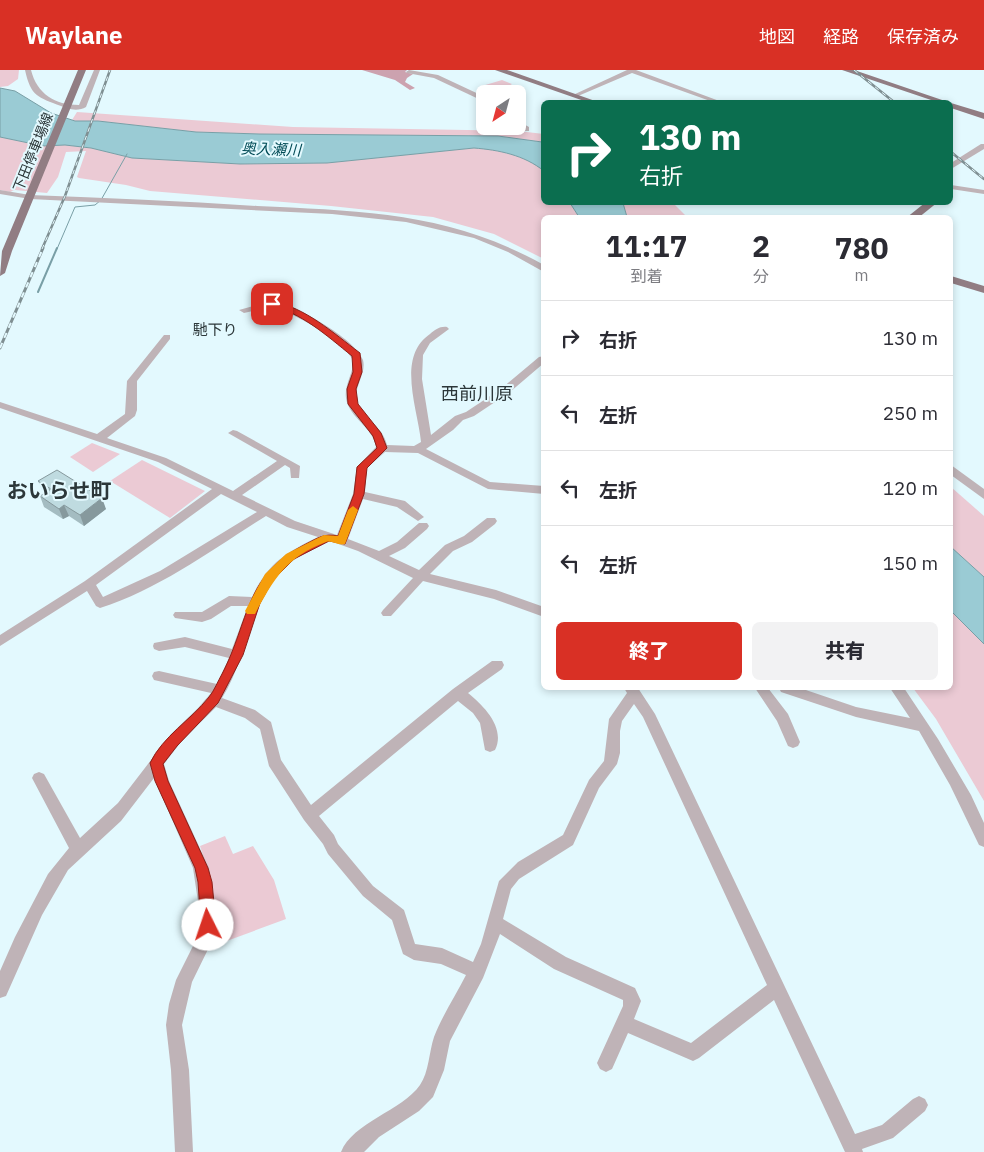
<!DOCTYPE html>
<html lang="ja">
<head>
<meta charset="utf-8">
<style>
	:root { --surface:#fff; --page:#f2f2f3; --text:#2b2b33; --muted:#7c7c81; --line:#e1e1e2; --accent:#d93025 }
	body { margin:0; font-family:"IBM Plex Sans","Noto Sans JP",sans-serif; background:var(--page); color:var(--text); height:100vh; display:flex; flex-direction:column; font-size:19px; white-space:nowrap }
	* { box-sizing:border-box; margin:0 }
	p { font-size:16px; color:var(--muted) }
	.icon { flex:none; width:28px; height:28px; fill:none; stroke:currentColor; stroke-width:2; stroke-linecap:round; stroke-linejoin:round }
	.map { position:relative; flex:1; overflow:hidden }
	.sheet { position:absolute; left:541px; top:145px; width:412px; height:475px; display:flex; flex-direction:column; background:var(--surface); border-radius:8px; box-shadow:0 2px 8px #0003 }
	.sheet>* { flex:none }
	.hud { position:absolute; left:541px; top:30px; width:412px; height:105px; border-radius:8px; box-shadow:0 2px 8px #0003; background:#0b6e4f; color:#fff; overflow:hidden }
	.needle { width:32px; rotate:216deg }
	.fabs { position:absolute; left:476px; top:15px; display:grid; gap:10px }
	.fabs a { display:grid; place-items:center; width:50px; height:50px; border-radius:8px; background:var(--surface); box-shadow:0 2px 8px #0003; font-size:25px }
	.pin { position:absolute; display:grid; place-items:center; width:42px; height:42px; color:#fff; margin:-21px; border-radius:10px; box-shadow:0 2px 8px #0006 }
	.me { position:absolute; width:55px; margin:-28px; rotate:356deg; stroke-linejoin:round; filter:drop-shadow(0 0 4px #0008) }
	.turn { display:flex; align-items:center; gap:18px; height:105px; padding:0 15px; font-size:22px }
	.turn .icon { width:65px; height:65px; stroke-width:2.5 }
	.turn b { display:block; font-size:35px; line-height:42px }
	.eta { display:flex; justify-content:space-evenly; align-items:center; height:85px; text-align:center }
	.eta b { font-size:30px; font-weight:800; line-height:35px }
	.primary-button { display:flex; gap:10px; margin-top:auto; padding:10px 15px }
	.primary-button a { flex:1; height:58px; border-radius:8px; background:var(--accent); color:#fff; font-size:20px; font-weight:800; line-height:58px; text-align:center }
	.primary-button a+a { background:var(--page); color:var(--text) }
	ul { padding:0; list-style:none }
	li { display:flex; align-items:center; gap:15px; height:75px; padding:0 15px; border-top:1px solid var(--line) }
	li div { flex:1 }
	li b { display:block; font-size:19px }
	li em { font-style:normal }
	header { display:flex; align-items:center; gap:30px; box-sizing:border-box; height:70px; padding:0 25px; background:var(--accent); color:#fff }
	header strong { font-size:24px }
	nav { display:flex; gap:28px; margin-inline-start:auto; font-size:18px }
	.map>svg:first-child { display:block }
	.green { fill:#ebcad4 }
	.forest { fill:#cca2af }
	.water { fill:#9acbd4; stroke:#799fa6 }
	.lines { fill:none; stroke-linecap:round; stroke-linejoin:round }
	.stream-far1 { stroke:#799fa6; stroke-width:1 }
	.stream { stroke:#799fa6; stroke-width:2 }
	.minor { fill:#bfb3b7; fill-rule:evenodd }
	.major { fill:#917d83; fill-rule:evenodd }
	.rail-far1-casing { stroke:#7f8f92; stroke-width:2.5 }
	.rail-casing { stroke:#7f8f92; stroke-width:3 }
	.rail-far1 { stroke:#e3f9fe; stroke-width:1; stroke-dasharray:4.5; stroke-linecap:butt }
	.rail { stroke:#e3f9fe; stroke-width:2; stroke-dasharray:5.5; stroke-linecap:butt }
	.wall { fill:#a4bcc1 }
	.shaded-wall { fill:#86999d }
	.building { fill:#bfdbe0; stroke:#86999d }
	.route { fill:#d93025; stroke:#8d1f18 }
	.slow { fill:#f59e0b }
	.labels { text-anchor:middle; dominant-baseline:central; stroke-width:4; stroke-linejoin:round; paint-order:stroke }
	.far-street-label { font-size:14px; fill:#2c3739; stroke:#e3f9fe }
	.far-water-label { font-size:15px; font-style:italic; fill:#004b56; stroke:#e3f9fe }
	.far-neighbourhood-label { font-size:15px; fill:#2c3739; stroke:#e3f9fe }
	.neighbourhood-label { font-size:18px; fill:#2c3739; stroke:#e3f9fe }
	.district-label { font-size:21px; font-weight:bold; fill:#2c3739; stroke:#e3f9fe }
</style>
</head>
<body>
<header>
<strong>Waylane</strong>
<nav><a>地図</a><a>経路</a><a>保存済み</a></nav>
</header>
<div class="map">
<svg width="984" height="1082" viewBox="0 0 984 1082">
	<rect width="100%" height="100%" fill="#e3f9fe"/>
	<!-- green -->
	<g class="green">
		<path d="M0 0H19L18 9 8 16 0 17Z"/>
		<path d="M502 10 512 14 507 17 510 20C498 29 490 20 482 16Z"/>
		<path d="M77 42 293 57 518 61 544 64V72L498 66 259 64 196 62 98 51H75L72 50Z"/>
		<path d="M0 67 43 76 65 75 91 78 132 88 240 94 327 93 474 78 495 80 514 85 533 92 544 101V132L570 133 579 147 544 148V189L494 164 433 147 331 136 150 121 126 115 79 108 77 107 86 81 66 82 58 107 47 123 15 120 10 122 0 120Z"/>
		<path d="M623 133H673L687 147H627Z"/>
		<path d="M92 373 120 384 93 402 70 387Z"/>
		<path d="M142 390 205 421 170 448 110 411Z"/>
		<path d="M951 417 984 446V507L951 477Z"/>
		<path d="M951 541 984 574V731L936 649 913 618H951Z"/>
		<path d="M225 766 233 784 253 776 274 810 286 849 224 872 210 832 211 810 200 776Z"/>
	</g>
	<!-- forest -->
	<path class="forest" d="M362 0H407L405 2 413 4 407 8 405 12 415 18 410 20 395 10Z"/>
	<!-- water -->
	<g class="water">
		<path d="M0 18 15 21 51 43 75 51H98L196 62 259 64 498 66 542 72 544 101C524 85 499 80 474 78L327 93 240 94 132 88 91 78 65 75 43 76 0 67Z"/>
		<path d="M570 133H623L627 147H579Z"/>
		<path d="M951 477 984 507V574L951 541Z"/>
	</g>
	<g class="lines">
		<!-- stream-far1 -->
		<path class="stream-far1" d="M57 179 75 137 95 135 101 130 127 84"/>
		<!-- stream -->
		<path class="stream" d="M38 222 57 178"/>
		<!-- minor -->
		<g class="minor">
			<path d="M25 0H31C37 24 55 35 79 35L94 0H100L86 37C78 42 67 39 61 36 38 27 31 27 25 0Z"/>
			<path d="M409 0 438 5 485 27V32L434 8 407 3 406 2Z"/>
			<path d="M627 0H636L722 32H713L632 3 578 26 573 25Z"/>
			<path d="M518 51 529 57V61H523L518 56Z"/>
			<path d="M981 74H984V79L951 99V93Z"/>
			<path d="M951 115 984 120V124L951 119Z"/>
			<path d="M0 120 30 125C106 128 182 131 257 136 363 141 449 142 544 195V202L508 182 474 168 406 152 332 144 30 129 0 124Z"/>
			<path d="M271 231C293 233 356 269 363 290 367 305 351 319 358 335 366 350 383 357 387 375L414 376 421 372C418 339 396 287 430 264 435 260 440 256 447 257L449 259 430 273 423 285 422 309 431 365 455 346 466 342 502 318 539 287 544 286V293L510 322 474 346 463 350 453 360 426 379 490 412 544 416V424L488 419 418 383 385 382 367 398 365 422 405 431 424 447 418 451 397 437 363 429 348 469 379 481 397 472 419 453H427L429 456 427 459 405 478 389 486 419 500 445 475 464 466 487 448H495L497 451 495 454 472 472 453 481 430 504 496 520 544 537V547L494 529 423 511 391 546H383L381 543 383 540 413 508 358 481 330 471C316 479 301 483 289 494 251 526 248 587 222 628L255 640 271 652 281 690 311 735 453 619 492 591H502L504 595 502 599 468 623C484 636 506 658 495 680L490 682 485 680 480 653 473 643 458 631 319 746 334 765 338 774 373 816 404 840 415 874 442 878 473 892 481 874 499 811 518 792 563 765 589 710 604 691 609 649 627 623 624 618H638L655 644 855 1064 882 1055 913 1029 919 1026 925 1029 928 1035 925 1041 893 1068 862 1079 863 1082H845L774 930 699 988 693 991 628 963 612 999 606 1002 600 999 597 993 623 936V930L554 899 500 864 483 908 450 971 444 1000 433 1027 419 1041 379 1067 364 1082H341C353 1052 402 1041 420 1015 429 1002 429 982 434 967 442 946 456 925 466 905L441 894 414 890 403 884 392 850 363 826 328 784 323 774 304 750 269 696 260 659 245 648 216 637 181 672 164 694 169 711 209 798 216 845 215 865 192 912 182 955 189 1000 193 1082H175L171 1000 166 955 169 934 176 910 199 864 200 845 193 798 154 708 121 751 68 800 42 845 6 926 0 928V901L15 867 48 804 69 778 32 708 34 704 39 702 44 704 80 768 118 733 171 664 198 638 211 623 154 610 152 606 154 602 159 601 217 614 229 588 185 577 159 581 154 579 153 576 154 573 185 567 232 579 248 536H231L211 549 202 552 175 548 173 545 175 542H202L229 526 252 527C268 493 285 483 318 467L287 457 266 446C213 479 160 519 100 538L96 536 87 521 0 576V565L85 511 212 419 158 392 0 338V332L97 364 125 344 127 311 164 265H170V269L137 311V340L135 346 107 368 166 388 233 421 277 391 228 363 233 360 237 361 300 396 299 408H291L290 398 285 395 242 425 295 451 337 465 353 424 357 397 376 377C373 357 349 348 346 328 344 315 354 303 353 290 341 268 301 249 279 238L271 237 244 243 239 240ZM221 424 257 442 160 501 103 527 96 515ZM634 634 643 647 767 915 691 973 634 949 641 931 635 918 566 887 503 849 511 819 519 809 573 775 599 718 617 694 620 683V661L622 651Z"/>
			<path d="M951 395 984 419V429L951 405Z"/>
			<path d="M755 618H768L788 644 800 672 798 676 793 678 788 676 777 651Z"/>
			<path d="M779 618H800L856 637 910 648 890 618H904L938 669 971 725 984 753V777L979 775 950 715 919 661 856 647 781 622Z"/>
		</g>
		<!-- major -->
		<g class="major">
			<path d="M78 0H86L12 181 5 203 0 206 2 181Z"/>
			<path d="M495 0H507L598 32H587Z"/>
			<path d="M842 0H854L948 32H937Z"/>
			<path d="M951 33 984 43V49L951 38Z"/>
			<path d="M926 132H938L918 148H906Z"/>
			<path d="M951 206 984 216V223L951 213Z"/>
		</g>
		<defs>
			<g id="rail-far1">
				<path d="M854 0 894 32"/>
				<path d="M951 82 984 109"/>
				<path d="M42 179 65 126 110 0"/>
			</g>
			<path id="rail" d="M0 278 43 178"/>
		</defs>
		<!-- rail-far1 casing -->
		<use href="#rail-far1" class="rail-far1-casing"/>
		<!-- rail casing -->
		<use href="#rail" class="rail-casing"/>
		<!-- rail-far1 -->
		<use href="#rail-far1" class="rail-far1"/>
		<!-- rail -->
		<use href="#rail" class="rail"/>
	</g>
	<!-- wall -->
	<path class="wall" d="M38 411 106 439 84 456 69 446 63 449 44 437 40 426 45 423 43 422Z"/>
	<!-- shaded-wall -->
	<g class="shaded-wall">
		<path d="M102 428 106 439 84 456 80 445Z"/>
		<path d="M64 435 69 446 63 449 59 439Z"/>
	</g>
	<!-- building -->
	<path class="building" d="M57 400 102 428 80 445 64 435 59 439 40 426 51 419 38 411Z"/>
	<!-- route -->
	<path class="route" d="M272 231C306 238 332 262 360 283L362 302 356 319 358 334 381 363 387 378 367 398 364 424 345 474 329 471 294 489 273 510 260 533 243 585 218 633 177 676 163 694 168 711 208 798 212 812 216 855 214 860 208 862 203 860 201 855 198 812 195 798 155 711 150 693C163 666 191 650 209 627 214 621 218 611 222 604 250 550 244 505 306 474 318 468 324 463 338 466L354 424 357 397 377 378 373 366 348 334 347 319 353 302 352 286C326 265 302 243 269 235L267 234Z"/>
	<!-- slow -->
	<path class="slow" d="M353 436 358 440 345 474C338 476 332 470 326 472 286 487 274 509 255 544H247L245 541 265 504 286 484 324 465 338 466 348 440Z"/>
	<g class="labels">
		<!-- far-street labels -->
		<g class="far-street-label">
			<text transform="translate(33 82) rotate(-68)">下田停車場線</text>
		</g>
		<!-- far-water labels -->
		<g class="far-water-label">
			<text transform="translate(271 79) rotate(2)">奥入瀬川</text>
		</g>
		<!-- far-neighbourhood labels -->
		<g class="far-neighbourhood-label">
			<text x="215" y="259">馳下り</text>
		</g>
		<!-- neighbourhood labels -->
		<g class="neighbourhood-label">
			<text x="477" y="323">西前川原</text>
		</g>
		<!-- district labels -->
		<g class="district-label">
			<text x="59" y="420">おいらせ町</text>
		</g>
	</g>
</svg>
<div class="fabs">
<a><svg class="needle" viewBox="-14 -14 28 28"><path d="M0-13l5 13h-10z" fill="#e53935"/><path d="M0 13l5-13h-10z" fill="#7c7c81"/></svg></a>
</div>
<div class="pin" style="left:272px;top:234px;background:#d93025"><svg class="icon" aria-label="arrive" viewBox="0 0 24 24"><path d="M6 21V4h12l-3 4 3 4H6"/></svg></div>
<svg class="me" style="left:208px;top:855px" viewBox="-20 -20 40 40"><circle r="19" fill="#fff"/><path d="M0-13L10 11 0 6-10 11z" fill="#d93025"/></svg>
<div class="hud">
<div class="turn"><svg class="icon" aria-label="right" viewBox="0 0 24 24"><path d="M7 20v-9h11M14 6l5 5-5 5"/></svg><div><b>130 m</b>右折</div></div>
</div>
<section class="sheet">
<div class="eta">
<div><b>11:17</b><p>到着</p></div>
<div><b>2</b><p>分</p></div>
<div><b>780</b><p>m</p></div>
</div>
<ul>
<li><svg class="icon" aria-label="right" viewBox="0 0 24 24"><path d="M7 20v-9h11M14 6l5 5-5 5"/></svg><div><b>右折</b></div><em>130 m</em></li>
<li><svg class="icon" aria-label="left" viewBox="0 0 24 24"><path d="M17 20v-9H6M10 6l-5 5 5 5"/></svg><div><b>左折</b></div><em>250 m</em></li>
<li><svg class="icon" aria-label="left" viewBox="0 0 24 24"><path d="M17 20v-9H6M10 6l-5 5 5 5"/></svg><div><b>左折</b></div><em>120 m</em></li>
<li><svg class="icon" aria-label="left" viewBox="0 0 24 24"><path d="M17 20v-9H6M10 6l-5 5 5 5"/></svg><div><b>左折</b></div><em>150 m</em></li>
</ul>
<div class="primary-button"><a>終了</a><a>共有</a></div>
</section>
</div>
</body>
</html>
